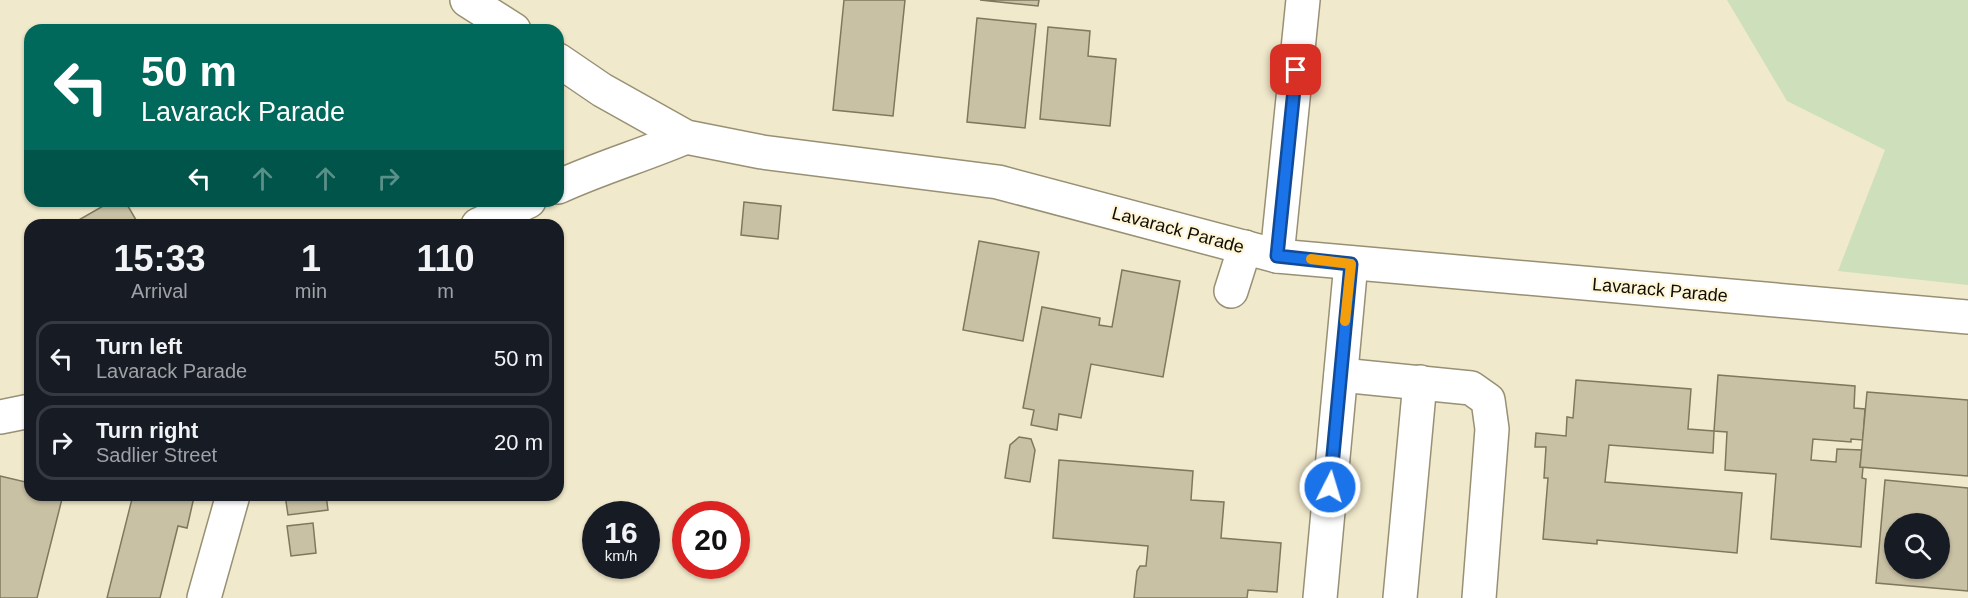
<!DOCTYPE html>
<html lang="en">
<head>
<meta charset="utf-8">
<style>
	:root { --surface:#171b24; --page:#20242c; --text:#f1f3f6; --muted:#9ea1a6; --line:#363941 }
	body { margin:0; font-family:Helvetica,sans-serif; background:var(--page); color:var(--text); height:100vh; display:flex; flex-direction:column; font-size:22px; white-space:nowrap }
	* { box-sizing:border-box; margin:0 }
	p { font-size:20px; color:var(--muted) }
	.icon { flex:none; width:33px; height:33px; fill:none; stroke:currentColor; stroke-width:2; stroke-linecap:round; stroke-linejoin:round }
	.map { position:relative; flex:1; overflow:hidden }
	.sheet { position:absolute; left:24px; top:219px; width:540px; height:282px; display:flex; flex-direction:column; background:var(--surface); border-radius:18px; box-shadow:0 2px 4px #0004 }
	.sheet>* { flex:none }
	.banner { position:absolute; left:24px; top:24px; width:540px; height:183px; border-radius:18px; box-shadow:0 2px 4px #0004; background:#00695c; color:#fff; overflow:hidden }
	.buttons { position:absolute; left:1884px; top:513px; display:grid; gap:12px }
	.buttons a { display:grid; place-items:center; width:66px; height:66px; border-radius:50%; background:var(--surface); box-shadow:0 2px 4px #0004; font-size:30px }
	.speed { position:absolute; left:582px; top:501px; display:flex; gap:12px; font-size:30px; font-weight:700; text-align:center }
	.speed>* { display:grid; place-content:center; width:78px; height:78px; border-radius:50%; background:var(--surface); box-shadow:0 2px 4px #0004; line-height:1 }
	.speed small { font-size:15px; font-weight:400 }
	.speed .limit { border:9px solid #d22; background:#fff; color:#111 }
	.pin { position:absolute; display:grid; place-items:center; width:51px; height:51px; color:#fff; margin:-26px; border-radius:12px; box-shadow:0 3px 9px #0006 }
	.me { position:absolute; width:66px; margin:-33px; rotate:5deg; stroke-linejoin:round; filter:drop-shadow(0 0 4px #0008) }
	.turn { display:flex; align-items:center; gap:21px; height:126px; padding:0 18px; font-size:27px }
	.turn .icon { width:78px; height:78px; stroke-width:2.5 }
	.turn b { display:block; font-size:42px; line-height:51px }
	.lanes { display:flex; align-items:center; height:57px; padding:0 18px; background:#0003; justify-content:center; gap:30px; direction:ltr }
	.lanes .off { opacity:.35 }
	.eta { display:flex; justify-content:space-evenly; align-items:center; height:102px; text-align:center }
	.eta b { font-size:36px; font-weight:600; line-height:42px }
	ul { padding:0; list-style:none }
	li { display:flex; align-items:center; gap:18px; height:75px; margin:0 12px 9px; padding:0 6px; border:3px solid var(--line); border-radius:18px }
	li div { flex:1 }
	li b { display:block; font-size:22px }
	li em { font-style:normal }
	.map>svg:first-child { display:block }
	.green { fill:#cedfbb }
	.building { fill:#c9c1a4; stroke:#7f785d; stroke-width:1.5; fill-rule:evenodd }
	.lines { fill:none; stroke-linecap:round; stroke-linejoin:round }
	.minor-casing { stroke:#989074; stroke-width:36 }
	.minor { stroke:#fff; stroke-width:33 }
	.route-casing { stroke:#114b97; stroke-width:15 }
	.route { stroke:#1a73e8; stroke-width:10 }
	.slow { stroke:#f59e0b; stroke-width:10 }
	.labels { text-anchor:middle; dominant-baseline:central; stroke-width:4.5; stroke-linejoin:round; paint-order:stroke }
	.street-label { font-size:18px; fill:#100d04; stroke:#fff6d8 }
</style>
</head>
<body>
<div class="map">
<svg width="1968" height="598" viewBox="0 0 1968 598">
	<rect width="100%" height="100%" fill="#f1e9cb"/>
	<!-- green -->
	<path class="green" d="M1727 0H1968V285L1838 271 1885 150 1787 101Z"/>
	<!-- building -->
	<g class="building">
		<path d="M844 0H905L893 116 833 110Z"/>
		<path d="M980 0H1039L1038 6Z"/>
		<path d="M977 18 1036 24 1025 128 967 122Z"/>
		<path d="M1048 27 1090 31 1088 56 1116 59 1110 126 1040 119Z"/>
		<path d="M103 201H125L139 225H70L105 205Z"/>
		<path d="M744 202 781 206 778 239 741 235Z"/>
		<path d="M979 241 1039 252 1023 341 963 330Z"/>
		<path d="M1122 270 1180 281 1163 377 1091 364 1081 418 1059 414 1057 430 1031 425 1034 410 1023 408 1042 307 1100 318 1099 325 1112 327Z"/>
		<path d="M1718 375 1855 386 1854 408 1865 409 1863 440 1851 439V442L1813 439 1811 460 1836 462 1837 449 1862 450 1860 467H1863L1862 478 1866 479 1861 547 1771 539 1776 474 1725 470 1727 432 1714 431Z"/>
		<path d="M1576 380 1691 389 1688 429 1714 431 1713 453 1609 445 1605 482 1742 493 1737 553 1597 540V544L1543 539 1548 478H1544L1546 447H1535L1536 433 1566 436 1567 417 1573 418Z"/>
		<path d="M1867 392 1968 400V476L1860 467Z"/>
		<path d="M1019 437 1031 439 1035 450 1030 482 1005 478 1010 445Z"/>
		<path d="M1059 460 1193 471 1191 500 1224 502 1221 538 1281 543 1277 592 1248 590 1247 598H1134L1137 571 1140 566H1146L1148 546 1053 538Z"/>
		<path d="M0 476 30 483V495H63L37 598H0Z"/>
		<path d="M1885 480 1968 488V591L1876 583ZM1894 524H1940V568H1894Z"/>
		<path d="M133 495H186L194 497 187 528 178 526 160 598H107Z"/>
		<path d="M285 495H326L328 510 288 515Z"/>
		<path d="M313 523 316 553 291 556 287 526Z"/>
	</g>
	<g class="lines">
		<defs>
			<g id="minor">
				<path d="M467 0 514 30"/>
				<path d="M558 60 602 90 686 137 762 152 998 182 1277 256 1968 317"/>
				<path d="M558 187C599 168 644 155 686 137"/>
				<path d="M478 225 529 201"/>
				<path d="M1277 256 1303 0"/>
				<path d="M1231 291 1245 247"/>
				<path d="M1341 375 1471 388 1488 400 1492 429 1479 598"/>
				<path d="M0 417 30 411"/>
				<path d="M204 598 233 495"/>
				<path d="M1320 598 1351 263"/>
				<path d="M1400 598 1420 382"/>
			</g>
		</defs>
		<!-- minor casing -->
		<use href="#minor" class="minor-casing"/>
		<!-- minor -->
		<use href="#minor" class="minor"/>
	</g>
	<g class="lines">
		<defs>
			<path id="route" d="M1296 70 1277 256 1351 264 1330 487"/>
		</defs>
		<!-- route casing -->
		<use href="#route" class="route-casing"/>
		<!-- route -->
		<use href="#route" class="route"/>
		<!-- slow -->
		<path class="slow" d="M1311 259 1351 264 1345 321"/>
	</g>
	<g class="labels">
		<!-- street labels -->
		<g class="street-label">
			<text transform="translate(1178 230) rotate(15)">Lavarack Parade</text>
			<text transform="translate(1660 290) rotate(5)">Lavarack Parade</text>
		</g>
	</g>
</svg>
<div class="buttons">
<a><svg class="icon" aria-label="search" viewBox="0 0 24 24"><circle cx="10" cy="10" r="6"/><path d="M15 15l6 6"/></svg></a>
</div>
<div class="speed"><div>16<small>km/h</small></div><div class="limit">20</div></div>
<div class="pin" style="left:1296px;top:70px;background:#d93025"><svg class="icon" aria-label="arrive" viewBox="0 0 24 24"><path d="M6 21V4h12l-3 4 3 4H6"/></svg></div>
<svg class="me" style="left:1330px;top:487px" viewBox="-20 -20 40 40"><circle r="17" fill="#1a73e8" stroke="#fff" stroke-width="3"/><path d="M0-11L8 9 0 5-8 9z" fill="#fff"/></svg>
<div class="banner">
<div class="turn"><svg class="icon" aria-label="left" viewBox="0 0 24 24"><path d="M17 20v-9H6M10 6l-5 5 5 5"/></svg><div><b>50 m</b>Lavarack Parade</div></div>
<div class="lanes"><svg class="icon" aria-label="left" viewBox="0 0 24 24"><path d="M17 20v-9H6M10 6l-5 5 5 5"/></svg><svg class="icon off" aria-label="ahead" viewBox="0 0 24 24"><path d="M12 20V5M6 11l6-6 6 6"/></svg><svg class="icon off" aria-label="ahead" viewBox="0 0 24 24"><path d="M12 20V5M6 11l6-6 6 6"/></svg><svg class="icon off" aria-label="right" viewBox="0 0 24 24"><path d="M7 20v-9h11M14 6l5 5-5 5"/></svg></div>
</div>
<section class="sheet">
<div class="eta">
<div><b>15:33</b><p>Arrival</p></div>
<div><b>1</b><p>min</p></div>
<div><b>110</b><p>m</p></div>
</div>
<ul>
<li><svg class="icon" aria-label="left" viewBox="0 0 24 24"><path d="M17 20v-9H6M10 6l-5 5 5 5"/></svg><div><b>Turn left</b><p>Lavarack Parade</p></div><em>50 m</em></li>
<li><svg class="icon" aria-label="right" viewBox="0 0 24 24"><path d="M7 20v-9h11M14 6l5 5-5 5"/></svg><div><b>Turn right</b><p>Sadlier Street</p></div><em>20 m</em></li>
</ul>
</section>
</div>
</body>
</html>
